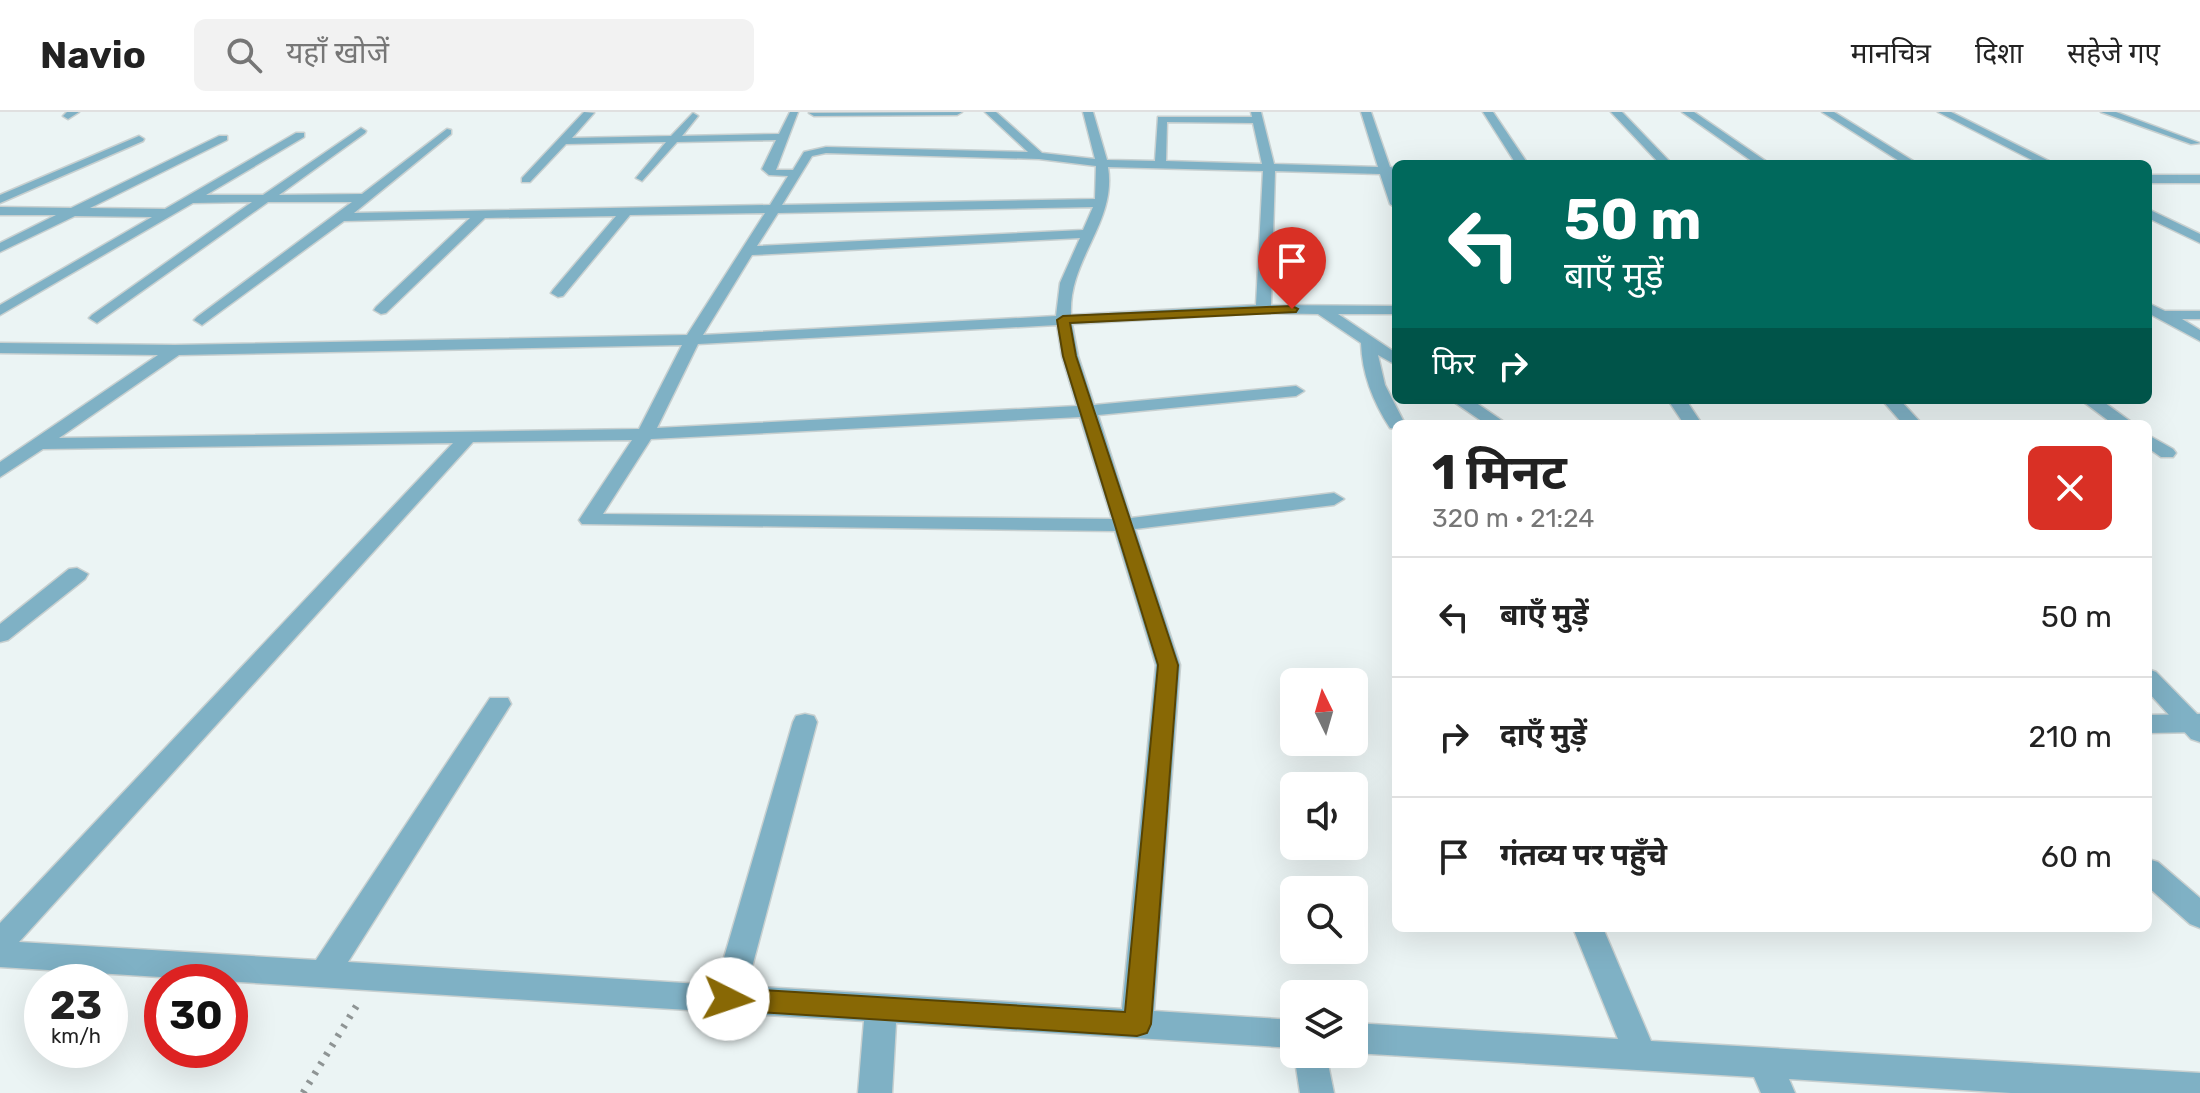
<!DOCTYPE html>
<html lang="hi">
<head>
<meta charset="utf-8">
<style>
	:root { --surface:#fff; --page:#f2f2f2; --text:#222; --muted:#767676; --line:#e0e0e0 }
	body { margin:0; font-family:Rubik,"Noto Sans Devanagari",sans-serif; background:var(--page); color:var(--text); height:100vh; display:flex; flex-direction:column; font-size:30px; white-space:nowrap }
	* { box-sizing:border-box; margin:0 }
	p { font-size:26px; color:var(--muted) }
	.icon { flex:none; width:44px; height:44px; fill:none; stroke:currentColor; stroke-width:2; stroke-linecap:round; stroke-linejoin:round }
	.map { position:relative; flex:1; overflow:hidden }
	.drawer { position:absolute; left:1392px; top:308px; width:760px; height:512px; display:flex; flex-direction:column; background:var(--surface); border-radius:12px; box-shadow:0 8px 32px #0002 }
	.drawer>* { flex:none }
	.top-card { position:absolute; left:1392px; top:48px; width:760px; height:244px; border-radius:12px; box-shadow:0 8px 32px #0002; background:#00695c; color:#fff; overflow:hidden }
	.needle { width:52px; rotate:355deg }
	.fabs { position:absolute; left:1280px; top:556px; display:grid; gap:16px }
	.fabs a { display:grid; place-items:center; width:88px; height:88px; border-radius:12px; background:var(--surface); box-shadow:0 8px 32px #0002; font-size:40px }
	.speed { position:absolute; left:24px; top:852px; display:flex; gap:16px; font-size:40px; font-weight:700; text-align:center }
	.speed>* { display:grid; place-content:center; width:104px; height:104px; border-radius:50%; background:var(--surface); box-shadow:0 8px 32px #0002; line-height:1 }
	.speed small { font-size:20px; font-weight:400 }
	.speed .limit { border:12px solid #d22; background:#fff; color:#111 }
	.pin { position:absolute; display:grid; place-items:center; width:68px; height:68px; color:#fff; margin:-82px -34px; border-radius:50% 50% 50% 0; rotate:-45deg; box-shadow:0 0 8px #0007 }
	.pin .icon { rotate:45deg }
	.me { position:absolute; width:88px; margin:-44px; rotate:94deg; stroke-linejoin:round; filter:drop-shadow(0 0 6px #0008) }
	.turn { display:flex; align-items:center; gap:28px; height:168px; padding:0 40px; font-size:36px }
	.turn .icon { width:104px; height:104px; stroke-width:2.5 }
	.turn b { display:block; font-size:56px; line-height:68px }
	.then { display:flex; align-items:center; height:76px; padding:0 40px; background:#0003; gap:16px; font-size:30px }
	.round { display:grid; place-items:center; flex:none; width:84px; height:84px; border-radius:12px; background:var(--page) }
	.head { display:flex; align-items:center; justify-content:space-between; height:136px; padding:0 40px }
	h1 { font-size:48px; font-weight:700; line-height:60px }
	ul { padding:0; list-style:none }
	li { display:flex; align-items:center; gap:24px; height:120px; padding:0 40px; border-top:2px solid var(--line) }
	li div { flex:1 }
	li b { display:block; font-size:30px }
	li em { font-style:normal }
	header { display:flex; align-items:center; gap:48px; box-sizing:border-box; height:112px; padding:0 40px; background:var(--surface); border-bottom:2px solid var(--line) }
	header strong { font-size:38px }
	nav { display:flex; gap:44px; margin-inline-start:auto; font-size:28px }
	.search { width:560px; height:72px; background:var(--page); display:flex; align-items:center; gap:20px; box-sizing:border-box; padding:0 28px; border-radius:12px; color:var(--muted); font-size:30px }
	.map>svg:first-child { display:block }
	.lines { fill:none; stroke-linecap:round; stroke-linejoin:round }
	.minor-casing { stroke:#c8d0d0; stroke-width:3 }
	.tertiary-casing { stroke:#c8d0d0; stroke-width:3 }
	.path { stroke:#8e9494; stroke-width:7; stroke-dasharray:3 8; stroke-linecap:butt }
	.minor { fill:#7fb1c5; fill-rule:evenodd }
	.tertiary { fill:#7fb1c5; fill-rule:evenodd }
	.route { fill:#886805; stroke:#584403; stroke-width:2 }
</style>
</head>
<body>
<header>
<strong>Navio</strong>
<div class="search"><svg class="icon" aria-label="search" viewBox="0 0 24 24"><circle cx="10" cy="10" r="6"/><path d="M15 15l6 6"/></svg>यहाँ खोजें</div>
<nav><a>मानचित्र</a><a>दिशा</a><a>सहेजे गए</a></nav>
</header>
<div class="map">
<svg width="2200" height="981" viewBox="0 0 2200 981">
	<rect width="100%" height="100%" fill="#ebf4f4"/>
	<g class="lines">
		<defs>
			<g id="minor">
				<path d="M67 0H79L68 7 63 4Z"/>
				<path d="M584 0 594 1 572 26 671 24 693 1 698 4 682 24 779 22 790 0H798L776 58H793L804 40 826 35 1028 40 985 0H996L1042 41 1095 47 1083 0H1093L1107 48 1155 49 1158 5H1252L1251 0H1261L1274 52 1378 55 1361 0H1371L1390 55 1396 56V62H1392L1396 74V96L1390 92 1380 62 1275 59 1271 193 1396 194V202H1338L1396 241V253L1378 243 1385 273 1405 312H1396V317L1390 316C1373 290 1362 262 1361 231L1318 202 1263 201 1072 212 1078 244 1094 293 1296 274 1304 279 1296 284 1098 303 1131 406 1334 381 1344 387 1334 393 1135 417 1180 553 1154 899 1294 908V936L896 911 892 981H858L864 909 0 855V811L453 331 43 337 0 365V350L158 243 0 241V231L175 233 687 223 765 101 630 103 563 184 558 185 551 181 553 178 616 104 485 106 386 201 381 202 374 198 376 195 470 106 344 109 202 213 194 208 197 205 352 90H268L97 211 89 206 92 203 252 90 193 91 0 203V193L152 105 75 104 0 140V131L56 103H0V95L71 96 219 24H227V28L90 96 165 97 296 21H304V25L206 83H263L361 16 366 19 365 21 279 83 362 82 447 17 451 18V22L354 101 770 93 788 64 769 63 762 57 776 28 677 30 642 69 636 66 666 30 566 32 530 70H522V66ZM1167 10 1253 11 1262 52 1166 49ZM826 41 1039 47 1096 54 1095 87 782 93 812 44ZM1108 55 1263 59 1256 193 1071 203C1068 147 1117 111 1108 55ZM1093 95 1083 118 757 134 778 101ZM1080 126 1060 171 1056 204 703 223 752 143ZM1057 213 1062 244 1077 294 657 316 698 232ZM682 233 639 317 59 326 179 243ZM1080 305 1112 407 603 402 651 327ZM632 328 579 408 582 412 1115 419 1156 553 1122 897 747 874 817 610 814 604 805 602 796 604 793 610 716 873 348 850 511 592 508 586H490L316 848 19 830 473 330Z"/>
				<path d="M962 0 957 3 814 4 809 1Z"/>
				<path d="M1483 0H1493L1528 52H1516Z"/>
				<path d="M1611 0H1622L1672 52H1660Z"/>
				<path d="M1682 0H1694L1770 52H1756Z"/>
				<path d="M1822 0H1834L1918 52H1904Z"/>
				<path d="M1938 0H1951L2055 52H2040Z"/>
				<path d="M2101 0H2116L2200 31 2191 32Z"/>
				<path d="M139 24 144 27 143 29 0 91V83Z"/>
				<path d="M2148 97 2200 122V131L2148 106Z"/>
				<path d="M2148 191 2165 199H2200V207H2182L2200 218V229L2148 201Z"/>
				<path d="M1451 288H1472L1507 312H1486Z"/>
				<path d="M1668 288H1686L1702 312H1684Z"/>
				<path d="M2081 288H2101L2134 312H2113Z"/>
				<path d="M2148 323 2173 337 2176 341 2173 345H2161L2148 336Z"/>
				<path d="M77 456 88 462 85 467 8 528 0 530V512L69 457Z"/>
				<path d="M2200 602V620L2148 621V603Z"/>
				<path d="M2148 747 2158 750 2200 786V816L2190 812 2148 775Z"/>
				<path d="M1573 816H1603L1651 929 2200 961V981H2011L1789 967 1795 981H1761L1754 965 1354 941V911L1618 927Z"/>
				<path d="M1294 942H1326L1334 981H1300Z"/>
			</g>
			<g id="tertiary">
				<rect x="2148" y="63" width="52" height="8"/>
				<path d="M1882 288H1900L1922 312H1903Z"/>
				<path d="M2148 557 2156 560 2200 605V630L2191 627 2148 580Z"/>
			</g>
		</defs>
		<!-- minor casing -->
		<use href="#minor" class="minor-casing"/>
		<!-- tertiary casing -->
		<use href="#tertiary" class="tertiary-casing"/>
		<!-- path -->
		<path class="path" d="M303 981 357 893"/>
		<!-- minor -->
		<use href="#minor" class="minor"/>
		<!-- tertiary -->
		<use href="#tertiary" class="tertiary"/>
	</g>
	<!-- route -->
	<path class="route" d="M1292 194 1298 197 1296 200 1070 211 1076 244 1178 553 1151 912 1147 921 1137 924 728 898 719 895 715 887 719 879 728 876 1125 900 1158 553 1063 244 1057 208 1063 204Z"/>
</svg>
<div class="fabs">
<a><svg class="needle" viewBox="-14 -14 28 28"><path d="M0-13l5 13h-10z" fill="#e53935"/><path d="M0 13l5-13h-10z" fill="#767676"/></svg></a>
<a><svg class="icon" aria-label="sound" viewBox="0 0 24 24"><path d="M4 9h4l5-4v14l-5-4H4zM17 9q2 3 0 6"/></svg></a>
<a><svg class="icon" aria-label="search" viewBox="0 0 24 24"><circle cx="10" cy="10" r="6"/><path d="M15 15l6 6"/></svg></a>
<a><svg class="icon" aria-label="layers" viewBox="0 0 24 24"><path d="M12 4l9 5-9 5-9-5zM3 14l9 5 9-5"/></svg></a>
</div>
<div class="speed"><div>23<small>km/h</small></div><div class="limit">30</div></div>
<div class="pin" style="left:1292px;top:197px;background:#d93025"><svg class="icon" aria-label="arrive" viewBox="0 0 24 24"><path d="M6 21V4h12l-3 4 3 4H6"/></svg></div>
<svg class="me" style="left:728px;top:887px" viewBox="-20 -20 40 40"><circle r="19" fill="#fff"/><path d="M0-13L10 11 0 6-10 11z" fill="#886805"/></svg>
<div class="top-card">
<div class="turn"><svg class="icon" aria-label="left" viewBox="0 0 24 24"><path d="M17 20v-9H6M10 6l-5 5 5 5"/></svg><div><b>50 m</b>बाएँ मुड़ें</div></div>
<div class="then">फिर<svg class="icon" aria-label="right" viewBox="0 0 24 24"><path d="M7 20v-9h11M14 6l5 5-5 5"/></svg></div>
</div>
<section class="drawer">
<div class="head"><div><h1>1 मिनट</h1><p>320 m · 21:24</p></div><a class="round" style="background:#d93025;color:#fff"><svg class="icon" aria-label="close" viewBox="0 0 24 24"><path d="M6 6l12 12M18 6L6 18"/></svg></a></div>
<ul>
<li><svg class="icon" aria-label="left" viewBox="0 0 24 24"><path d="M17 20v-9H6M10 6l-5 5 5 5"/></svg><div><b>बाएँ मुड़ें</b></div><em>50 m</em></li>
<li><svg class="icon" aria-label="right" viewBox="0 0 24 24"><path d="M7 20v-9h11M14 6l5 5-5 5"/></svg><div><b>दाएँ मुड़ें</b></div><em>210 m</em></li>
<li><svg class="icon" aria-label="arrive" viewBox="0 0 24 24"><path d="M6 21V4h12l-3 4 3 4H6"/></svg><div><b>गंतव्य पर पहुँचे</b></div><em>60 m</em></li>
</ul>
</section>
</div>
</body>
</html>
